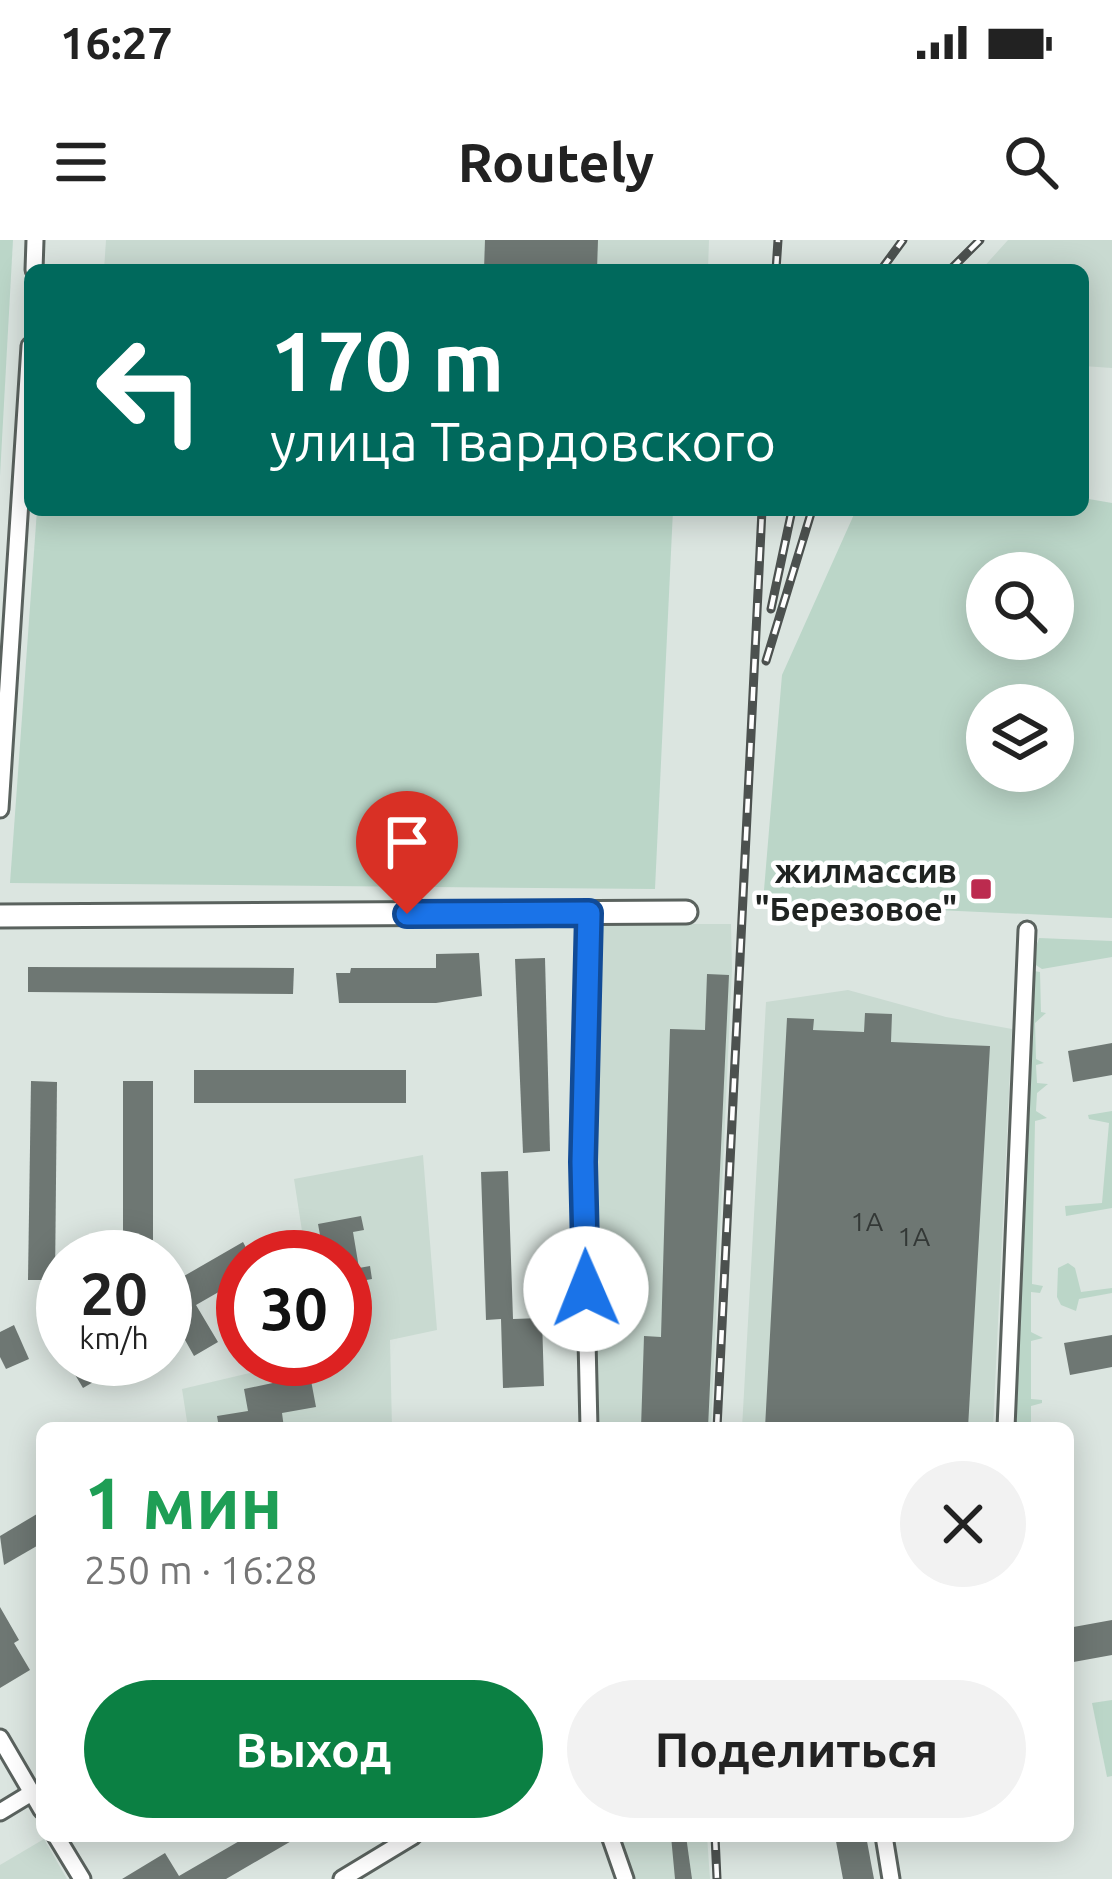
<!DOCTYPE html>
<html lang="ru">
<head>
<meta charset="utf-8">
<style>
	:root { --surface:#fff; --page:#f2f2f2; --text:#222; --muted:#767676; --accent:#0b8043 }
	body { margin:0; font-family:Ubuntu,sans-serif; background:var(--page); color:var(--text); height:100vh; display:flex; flex-direction:column; font-size:45px; white-space:nowrap }
	* { box-sizing:border-box; margin:0 }
	p { font-size:39px; color:var(--muted) }
	.icon { flex:none; width:66px; height:66px; fill:none; stroke:currentColor; stroke-width:2; stroke-linecap:round; stroke-linejoin:round }
	.map { position:relative; flex:1; overflow:hidden }
	.sheet { position:absolute; left:36px; top:1182px; width:1038px; height:420px; display:flex; flex-direction:column; background:var(--surface); border-radius:18px; box-shadow:0 6px 30px #0003 }
	.sheet>* { flex:none }
	.banner { position:absolute; left:24px; top:24px; width:1065px; height:252px; border-radius:18px; box-shadow:0 6px 30px #0003; background:#00695c; color:#fff; overflow:hidden }
	.tools { position:absolute; left:966px; top:312px; display:grid; gap:24px }
	.tools a { display:grid; place-items:center; width:108px; height:108px; border-radius:50%; background:var(--surface); box-shadow:0 6px 30px #0003; font-size:60px }
	.speed { position:absolute; left:36px; top:990px; display:flex; gap:24px; font-size:60px; font-weight:700; text-align:center }
	.speed>* { display:grid; place-content:center; width:156px; height:156px; border-radius:50%; background:var(--surface); box-shadow:0 6px 30px #0003; line-height:1 }
	.speed small { font-size:30px; font-weight:400 }
	.speed .limit { border:18px solid #d22; background:#fff; color:#111 }
	.pin { position:absolute; display:grid; place-items:center; width:102px; height:102px; color:#fff; margin:-123px -51px; border-radius:50% 50% 50% 0; rotate:-45deg; box-shadow:0 0 12px #0007 }
	.pin .icon { rotate:45deg }
	.me { position:absolute; width:132px; margin:-66px; rotate:359deg; stroke-linejoin:round; filter:drop-shadow(0 0 9px #0008) }
	.turn { display:flex; align-items:center; gap:42px; height:252px; padding:0 48px; font-size:54px }
	.turn .icon { width:156px; height:156px; stroke-width:2.5 }
	.turn b { display:block; font-size:84px; line-height:102px }
	.round { display:grid; place-items:center; flex:none; width:126px; height:126px; border-radius:63px; background:var(--page) }
	.head { display:flex; align-items:center; justify-content:space-between; height:204px; padding:0 48px }
	h1 { font-size:72px; font-weight:600; line-height:90px; color:#1e9e55 }
	.action { display:flex; gap:24px; margin-top:auto; padding:24px 48px }
	.action a { flex:1; height:138px; border-radius:72px; background:var(--accent); color:#fff; font-size:48px; font-weight:600; line-height:138px; text-align:center }
	.action a+a { background:var(--page); color:var(--text) }
	.status { display:flex; justify-content:space-between; align-items:center; height:84px; padding:0 60px; background:var(--surface); direction:ltr }
	.status svg { height:33px; fill:currentColor }
	header { display:flex; justify-content:space-between; align-items:center; height:156px; padding:0 48px; background:var(--surface); font-size:54px; font-weight:600 }
	.map>svg:first-child { display:block }
	.built { fill:#c9dad1 }
	.green { fill:#bbd6c8; fill-rule:evenodd }
	.building { fill:#6e7773 }
	.lines { fill:none; stroke-linecap:round; stroke-linejoin:round }
	.street-casing { stroke:#5a625e; stroke-width:21 }
	.secondary-casing { stroke:#5a625e; stroke-width:27 }
	.street { stroke:#fff; stroke-width:15 }
	.secondary { stroke:#fff; stroke-width:21 }
	.rail-casing { stroke:#4c514f; stroke-width:9 }
	.rail { stroke:#fff; stroke-width:4.5; stroke-dasharray:14; stroke-linecap:butt }
	.route-casing { stroke:#114b97; stroke-width:30 }
	.route { stroke:#1a73e8; stroke-width:21 }
	.poi-dot { fill:#bc2b4f; stroke:#fff; stroke-width:4.5 }
	.labels { text-anchor:middle; dominant-baseline:central; stroke-width:9; stroke-linejoin:round; paint-order:stroke }
	.number-label { font-size:27px; fill:#333836 }
	.poi-label { font-size:33px; font-weight:bold; fill:#1f2321; stroke:#fff; text-anchor:end }
</style>
</head>
<body>
<div class="status"><b>16:27</b><svg viewBox="0 0 49 12"><path d="M0 12V9h3v3zM5 12V6h3v6zM10 12V3h3v9zM15 12V0h3v12zM26 1h20v11H26zM47 4h2v5h-2z"/></svg></div>
<header><svg class="icon" aria-label="menu" viewBox="0 0 24 24"><path d="M4 6h16M4 12h16M4 18h16"/></svg>Routely<svg class="icon" aria-label="search" viewBox="0 0 24 24"><circle cx="10" cy="10" r="6"/><path d="M15 15l6 6"/></svg></header>
<div class="map">
<svg width="1112" height="1639" viewBox="0 0 1112 1639">
	<rect width="100%" height="100%" fill="#dbe5e0"/>
	<!-- built -->
	<g class="built">
		<path d="M106 0H709L708 30H104Z"/>
		<path d="M1008 0H1112V128L1083 126V30H981Z"/>
		<path d="M595 684H731L732 729 711 1188H595L588 922Z"/>
		<path d="M848 750 946 777 1012 789 993 1188H742L766 762Z"/>
		<path d="M423 915 437 1090 390 1100 392 1188H188L182 1149 309 1119H345V1017H306L294 939Z"/>
		<path d="M616 1596H707L710 1639H630Z"/>
		<path d="M44 1599 67 1639H0V1625Z"/>
	</g>
	<!-- green -->
	<g class="green">
		<path d="M0 0H13L0 236Z"/>
		<path d="M1083 258 1112 263V678L763 662 782 435 856 270H1083ZM987 333H1053V399H987ZM987 465H1053V531H987Z"/>
		<path d="M37 270H673L655 649 10 643Z"/>
		<path d="M1039 698 1112 701V717L1042 729 1031 722Z"/>
		<path d="M1034 731 1040 732 1041 772 1046 773 1035 783 1036 819 1044 823 1036 825 1037 843 1048 844 1037 853 1036 871 1047 878 1035 881 1032 1044 1043 1046 1040 1053 1031 1052V1092L1043 1098 1031 1101V1159L1042 1160V1163L1031 1166V1188H1015Z"/>
		<path d="M1112 871V968L1066 976 1065 966 1102 963 1109 883 1089 879 1088 875Z"/>
		<path d="M1068 1023 1075 1028 1081 1052 1112 1048V1053L1079 1059 1076 1071 1061 1065 1057 1057 1058 1028Z"/>
		<path d="M1112 1460V1536L1107 1537 1092 1463Z"/>
	</g>
	<!-- building -->
	<g class="building">
		<path d="M485 0H598L597 30H484Z"/>
		<path d="M479 713 482 756 436 763H339L336 733H350L351 728H436V714Z"/>
		<path d="M545 718 550 911 523 913 515 719Z"/>
		<path d="M28 727 294 728 293 754 28 752Z"/>
		<path d="M707 734 729 735 708 1188H641L644 1096 661 1097 670 789 705 790Z"/>
		<path d="M865 773 892 774 891 802 990 806 968 1188H765L787 778 814 779 813 790 864 792Z"/>
		<path d="M1112 803V835L1073 842 1068 811Z"/>
		<rect x="194" y="830" width="212" height="33"/>
		<path d="M31 841 57 842 55 1040H28Z"/>
		<rect x="123" y="841" width="30" height="159"/>
		<path d="M508 931 513 1079 542 1078 544 1146 503 1148 501 1079 486 1080 481 932Z"/>
		<path d="M361 976 364 990 353 992 359 1028 370 1026 372 1039 345 1044V1017H324L318 984Z"/>
		<path d="M243 1002 251 1017H243V1038L196 1065 218 1102 194 1116 180 1091 165 1100V1047Z"/>
		<path d="M14 1085 29 1119 6 1129 0 1117V1092Z"/>
		<path d="M1112 1095V1127L1070 1135 1064 1103Z"/>
		<path d="M75 1119H133L83 1148 68 1123Z"/>
		<path d="M310 1135 316 1167 282 1173 284 1188H219L217 1176 248 1171 244 1149Z"/>
		<path d="M42 1271V1303L4 1325 0 1296Z"/>
		<path d="M0 1367 19 1400 14 1403 30 1430 0 1448Z"/>
		<path d="M1112 1380V1415L1068 1423V1388Z"/>
		<path d="M248 1596H300L226 1639H122L165 1613 179 1636Z"/>
		<path d="M671 1596H686L692 1639H675Z"/>
		<path d="M835 1596H866L874 1639H843Z"/>
	</g>
	<g class="lines">
		<defs>
			<g id="street">
				<path d="M34 30 35 0"/>
				<path d="M0 569 30 106"/>
				<path d="M589 673 583 922 589 1188"/>
				<path d="M1006 1188 1027 690"/>
				<path d="M0 1498 42 1570"/>
				<path d="M0 1572 33 1552"/>
				<path d="M56 1596 82 1639"/>
				<path d="M610 1596 625 1639"/>
				<path d="M884 1596 891 1639"/>
				<path d="M342 1639 413 1596"/>
			</g>
			<path id="secondary" d="M0 676 686 672"/>
		</defs>
		<!-- street casing -->
		<use href="#street" class="street-casing"/>
		<!-- secondary casing -->
		<use href="#secondary" class="secondary-casing"/>
		<!-- street -->
		<use href="#street" class="street"/>
		<!-- secondary -->
		<use href="#secondary" class="secondary"/>
		<defs>
			<g id="rail">
				<path d="M776 30 778 0"/>
				<path d="M881 30 903 0"/>
				<path d="M950 30 980 0"/>
				<path d="M771 369 792 270"/>
				<path d="M766 421 812 270"/>
				<path d="M717 1188 762 270"/>
				<path d="M715 1596 717 1639"/>
			</g>
		</defs>
		<!-- rail casing -->
		<use href="#rail" class="rail-casing"/>
		<!-- rail -->
		<use href="#rail" class="rail"/>
	</g>
	<g class="lines">
		<defs>
			<path id="route" d="M407 674 589 673 583 922 586 1049"/>
		</defs>
		<!-- route casing -->
		<use href="#route" class="route-casing"/>
		<!-- route -->
		<use href="#route" class="route"/>
	</g>
	<!-- markers -->
	<rect class="poi-dot" x="969" y="637" width="24" height="24" rx="6"/>
	<g class="labels">
		<!-- number labels -->
		<g class="number-label">
			<text x="867" y="981">1А</text>
			<text x="914" y="996">1А</text>
		</g>
		<!-- poi labels -->
		<g class="poi-label">
			<text x="957" y="630">жилмассив<tspan x="957" dy="38">"Березовое"</tspan></text>
		</g>
	</g>
</svg>
<div class="tools">
<a><svg class="icon" aria-label="search" viewBox="0 0 24 24"><circle cx="10" cy="10" r="6"/><path d="M15 15l6 6"/></svg></a>
<a><svg class="icon" aria-label="layers" viewBox="0 0 24 24"><path d="M12 4l9 5-9 5-9-5zM3 14l9 5 9-5"/></svg></a>
</div>
<div class="speed"><div>20<small>km/h</small></div><div class="limit">30</div></div>
<div class="pin" style="left:407px;top:674px;background:#d93025"><svg class="icon" aria-label="arrive" viewBox="0 0 24 24"><path d="M6 21V4h12l-3 4 3 4H6"/></svg></div>
<svg class="me" style="left:586px;top:1049px" viewBox="-20 -20 40 40"><circle r="19" fill="#fff"/><path d="M0-13L10 11 0 6-10 11z" fill="#1a73e8"/></svg>
<div class="banner">
<div class="turn"><svg class="icon" aria-label="left" viewBox="0 0 24 24"><path d="M17 20v-9H6M10 6l-5 5 5 5"/></svg><div><b>170 m</b>улица Твардовского</div></div>
</div>
<section class="sheet">
<div class="head"><div><h1>1 мин</h1><p>250 m · 16:28</p></div><a class="round"><svg class="icon" aria-label="close" viewBox="0 0 24 24"><path d="M6 6l12 12M18 6L6 18"/></svg></a></div>
<div class="action"><a>Выход</a><a>Поделиться</a></div>
</section>
</div>
</body>
</html>
